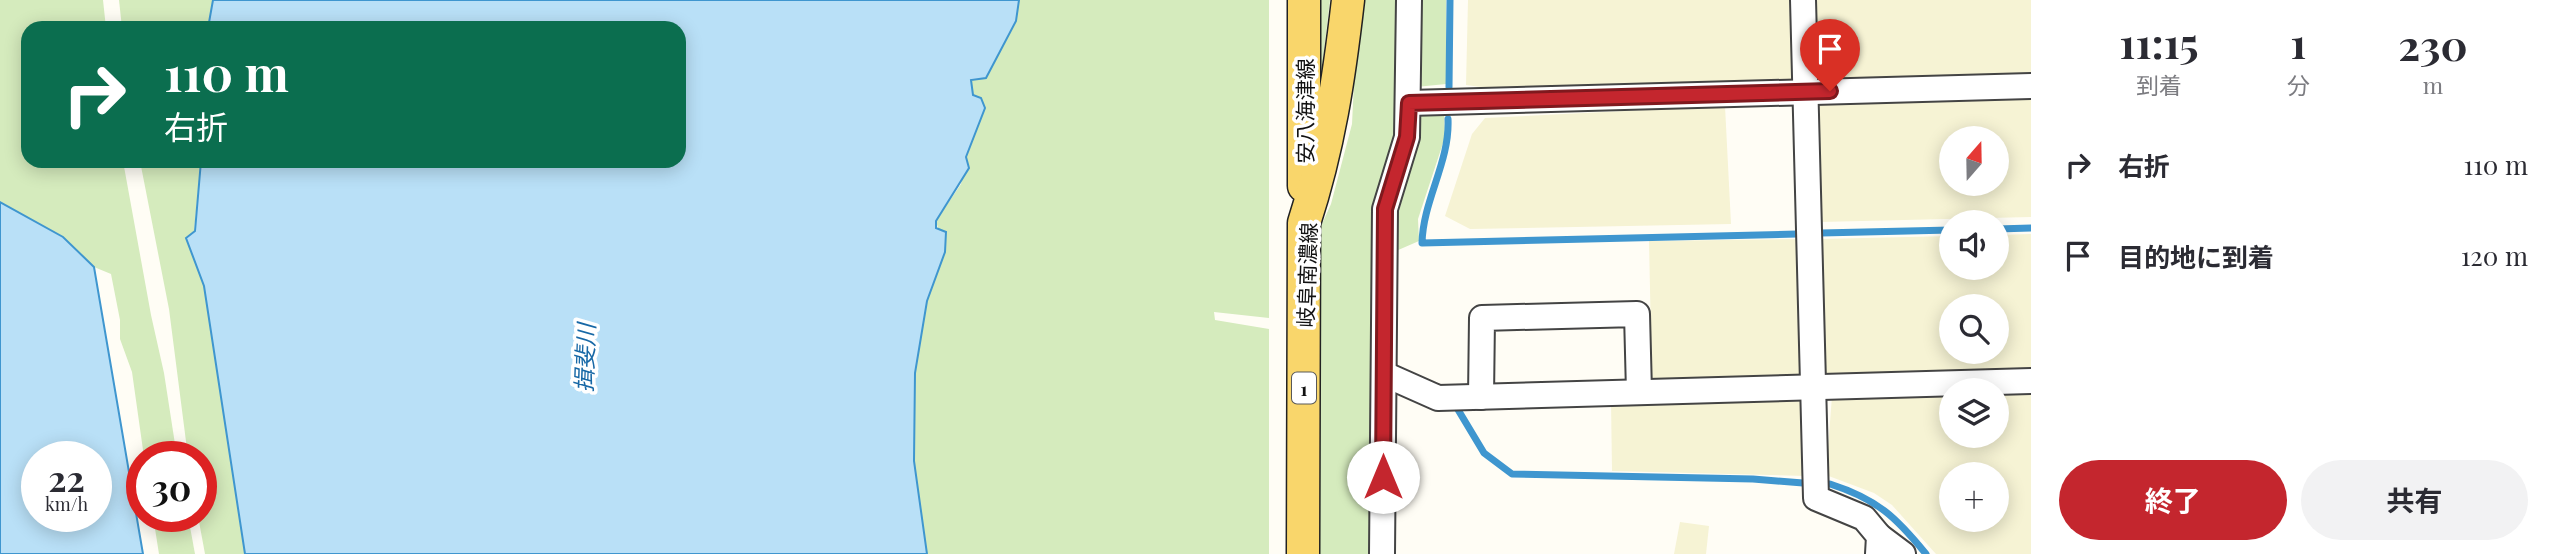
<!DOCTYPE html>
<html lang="ja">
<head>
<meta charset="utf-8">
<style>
	:root { --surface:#fff; --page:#f2f2f3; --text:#2b2b33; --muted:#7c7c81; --accent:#c4262e }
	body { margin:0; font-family:"Playfair Display","Noto Sans JP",serif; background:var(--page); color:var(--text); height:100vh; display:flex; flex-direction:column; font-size:26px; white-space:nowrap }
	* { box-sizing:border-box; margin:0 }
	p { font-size:23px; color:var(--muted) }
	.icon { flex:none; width:38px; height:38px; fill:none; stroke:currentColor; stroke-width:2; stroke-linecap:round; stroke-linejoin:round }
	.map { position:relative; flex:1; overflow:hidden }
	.side { display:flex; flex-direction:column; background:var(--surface); width:525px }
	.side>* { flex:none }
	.hud { position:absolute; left:21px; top:21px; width:665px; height:147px; border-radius:21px; box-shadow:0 4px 18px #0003; background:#0b6e4f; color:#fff; overflow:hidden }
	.needle { width:46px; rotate:20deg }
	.tools { position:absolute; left:1939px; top:126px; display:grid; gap:14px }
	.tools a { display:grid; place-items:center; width:70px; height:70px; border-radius:50%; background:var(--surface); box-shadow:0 4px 18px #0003; font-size:35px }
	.speed { position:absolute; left:21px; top:441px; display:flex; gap:14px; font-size:35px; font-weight:700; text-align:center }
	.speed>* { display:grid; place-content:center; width:91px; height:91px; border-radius:50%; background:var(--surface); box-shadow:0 4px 18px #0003; line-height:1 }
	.speed small { font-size:18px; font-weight:400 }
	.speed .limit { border:10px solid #d22; background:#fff; color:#111 }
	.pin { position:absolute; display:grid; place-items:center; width:60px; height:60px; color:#fff; margin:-72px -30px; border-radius:50% 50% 50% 0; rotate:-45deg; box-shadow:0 0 7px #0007 }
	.pin .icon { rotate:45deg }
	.me { position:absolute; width:77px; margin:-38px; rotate:0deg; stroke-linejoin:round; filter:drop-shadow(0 0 5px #0008) }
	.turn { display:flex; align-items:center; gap:24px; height:147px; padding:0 28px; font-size:32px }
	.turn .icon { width:91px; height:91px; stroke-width:2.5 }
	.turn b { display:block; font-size:49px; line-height:60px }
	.eta { display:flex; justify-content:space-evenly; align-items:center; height:119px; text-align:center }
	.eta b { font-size:42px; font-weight:700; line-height:49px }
	.action { display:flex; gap:14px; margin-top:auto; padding:14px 28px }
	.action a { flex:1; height:80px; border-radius:42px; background:var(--accent); color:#fff; font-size:28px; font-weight:700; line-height:80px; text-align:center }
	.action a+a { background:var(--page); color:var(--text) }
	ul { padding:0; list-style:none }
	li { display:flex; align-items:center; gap:21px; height:91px; padding:0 28px }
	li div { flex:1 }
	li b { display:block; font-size:26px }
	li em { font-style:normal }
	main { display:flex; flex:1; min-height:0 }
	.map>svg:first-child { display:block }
	.farmland { fill:#f6f3d4; fill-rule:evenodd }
	.green { fill:#d5ebbd }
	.water { fill:#b9e0f7; stroke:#3f96cf; stroke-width:2; fill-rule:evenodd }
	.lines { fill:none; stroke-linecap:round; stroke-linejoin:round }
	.stream { stroke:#3f96cf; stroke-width:7 }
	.minor-casing { stroke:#444; stroke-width:28 }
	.major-casing { stroke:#222; stroke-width:35 }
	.minor { stroke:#fff; stroke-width:24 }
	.major { stroke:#f9d66b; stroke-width:32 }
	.route-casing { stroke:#7f191e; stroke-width:18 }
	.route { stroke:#c4262e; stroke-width:12 }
	.labels { text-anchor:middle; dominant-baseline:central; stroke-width:7; stroke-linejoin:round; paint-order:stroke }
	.shield { fill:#fff; stroke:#585858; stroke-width:2 }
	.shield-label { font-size:19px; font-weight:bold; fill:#111 }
	.street-label { font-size:21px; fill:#111; stroke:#fff }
	.water-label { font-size:23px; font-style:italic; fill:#1768a6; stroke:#fff }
</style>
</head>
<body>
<main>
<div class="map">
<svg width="2031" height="554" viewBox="0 0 2031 554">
	<rect width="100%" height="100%" fill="#fffdf5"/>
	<!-- farmland -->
	<g class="farmland">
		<path d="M1468 0H1789L1794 77 1788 82 1518 92 1466 85Z"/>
		<path d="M1813 0H2031V77L1826 83 1816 77Z"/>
		<path d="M2031 95V217L1820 222 1818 108 1824 100ZM1951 138H1997V184H1951Z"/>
		<path d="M1725 106 1731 224 1470 229 1445 216 1472 134 1485 118Z"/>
		<path d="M2031 234V374L1829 379 1821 372V239L1951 236V268H1997V235ZM1951 306H1997V352H1951Z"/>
		<path d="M1800 239 1802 374 1794 381 1652 384 1649 241Z"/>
		<path d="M1997 391H2031V554H1936L1892 505 1874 493 1826 475 1832 396 1951 393V436H1997ZM1951 474H1997V520H1951Z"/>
		<path d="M1796 397 1804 400 1806 476 1612 471 1611 401Z"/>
		<path d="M1680 522 1709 526 1706 554H1674Z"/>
	</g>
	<!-- green -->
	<g class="green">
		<path d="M0 0H103L106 28H28V161H123L151 315 164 373 177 457H144L132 372 120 339V320L111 274 94 267 63 237 0 202Z"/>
		<path d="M119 0H213L208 28H122Z"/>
		<path d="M1019 0H1269V318L1214 312 1215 320 1269 329V554H927L914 461 915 373 927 301 945 252 936 221 961 184 966 157 985 108 973 95 971 80 986 78 1016 21Z"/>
		<path d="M1316 0H1330L1316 120Z"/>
		<path d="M1358 0H1402L1372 554H1315L1316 237 1331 204 1352 124Z"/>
		<path d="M1416 0H1446V84L1416 87Z"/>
		<path d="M1444 109 1445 137 1418 219 1419 241 1389 254 1423 110Z"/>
		<path d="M140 161H201L194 231 186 238 204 285 245 554H205L198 516H201V457H188L169 309Z"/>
		<path d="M153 516H188L195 554H159Z"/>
	</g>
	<!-- water -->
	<g class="water">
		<path d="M213 0H1019L1016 21 986 78 971 80 973 95 981 98 985 108 966 157 969 168 936 221V228L946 232 945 252 927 301 915 373 914 461 927 554H245L204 286 186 238 195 231 201 161H679V28H208Z"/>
		<path d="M0 202 63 237 94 267 143 554H0ZM37 457H96V516H37Z"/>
	</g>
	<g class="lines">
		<!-- stream -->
		<g class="stream">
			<path d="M1449 87 1450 0"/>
			<path d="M1448 119C1450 162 1423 200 1422 243L1797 234"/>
			<path d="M1997 229 2031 228"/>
			<path d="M1821 233 1951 230"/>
			<path d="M1457 408 1484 453 1512 474 1753 479 1803 483"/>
			<path d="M1830 484C1877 499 1896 517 1926 554"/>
		</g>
		<defs>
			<g id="minor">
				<path d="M1803 0 1816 498 1864 518 1879 536 1878 554"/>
				<path d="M1409 103 2031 86"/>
				<path d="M1384 374 1438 398 2031 381"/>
				<path d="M1481 397 1482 318 1637 314 1639 392"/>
				<path d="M1879 536 1903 554"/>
				<path d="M1382 554 1385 209 1407 137 1409 0"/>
			</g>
			<g id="major">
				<path d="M1304 0V186"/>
				<path d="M1303 554 1304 223C1329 146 1339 79 1348 0"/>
			</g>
		</defs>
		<!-- minor casing -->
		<use href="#minor" class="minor-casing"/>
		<!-- major casing -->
		<use href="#major" class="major-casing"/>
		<!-- minor -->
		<use href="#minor" class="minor"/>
		<!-- major -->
		<use href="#major" class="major"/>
	</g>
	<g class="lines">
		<defs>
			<path id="route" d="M1383 477 1385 209 1407 137 1409 103 1830 91"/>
		</defs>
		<!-- route casing -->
		<use href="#route" class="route-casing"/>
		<!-- route -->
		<use href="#route" class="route"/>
	</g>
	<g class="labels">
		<!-- shield labels -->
		<rect class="shield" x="1292" y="372.5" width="24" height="31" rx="5"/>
		<g class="shield-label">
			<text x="1304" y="388">1</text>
		</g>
		<!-- street labels -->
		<g class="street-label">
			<text transform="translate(1304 111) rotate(-90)">安八海津線</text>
			<text transform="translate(1306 275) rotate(-88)">岐阜南濃線</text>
		</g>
		<!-- water labels -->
		<g class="water-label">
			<text transform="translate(584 358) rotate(-88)">揖斐川</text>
		</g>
	</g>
</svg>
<div class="tools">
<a><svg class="needle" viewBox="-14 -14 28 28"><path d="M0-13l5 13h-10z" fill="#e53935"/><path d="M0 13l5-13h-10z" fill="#7c7c81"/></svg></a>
<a><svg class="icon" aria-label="sound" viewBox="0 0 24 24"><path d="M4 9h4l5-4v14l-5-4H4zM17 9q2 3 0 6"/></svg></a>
<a><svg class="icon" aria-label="search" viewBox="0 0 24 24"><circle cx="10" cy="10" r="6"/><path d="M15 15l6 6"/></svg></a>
<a><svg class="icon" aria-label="layers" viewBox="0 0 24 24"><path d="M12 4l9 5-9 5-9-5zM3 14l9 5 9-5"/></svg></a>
<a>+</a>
</div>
<div class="speed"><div>22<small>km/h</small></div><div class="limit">30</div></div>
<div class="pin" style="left:1830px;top:91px;background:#d93025"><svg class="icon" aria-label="arrive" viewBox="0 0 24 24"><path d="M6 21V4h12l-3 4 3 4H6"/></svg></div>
<svg class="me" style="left:1383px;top:477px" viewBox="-20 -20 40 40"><circle r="19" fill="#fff"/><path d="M0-13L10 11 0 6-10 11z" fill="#c4262e"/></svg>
<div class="hud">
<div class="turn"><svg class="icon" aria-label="right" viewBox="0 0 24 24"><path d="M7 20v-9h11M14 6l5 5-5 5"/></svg><div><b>110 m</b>右折</div></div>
</div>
</div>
<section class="side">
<div class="eta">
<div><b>11:15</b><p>到着</p></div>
<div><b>1</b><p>分</p></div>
<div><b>230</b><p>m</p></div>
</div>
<ul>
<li><svg class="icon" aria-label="right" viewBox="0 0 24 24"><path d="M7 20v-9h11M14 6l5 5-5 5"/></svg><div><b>右折</b></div><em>110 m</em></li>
<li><svg class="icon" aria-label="arrive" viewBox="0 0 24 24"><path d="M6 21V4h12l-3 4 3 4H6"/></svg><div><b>目的地に到着</b></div><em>120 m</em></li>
</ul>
<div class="action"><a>終了</a><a>共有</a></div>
</section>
</main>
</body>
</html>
